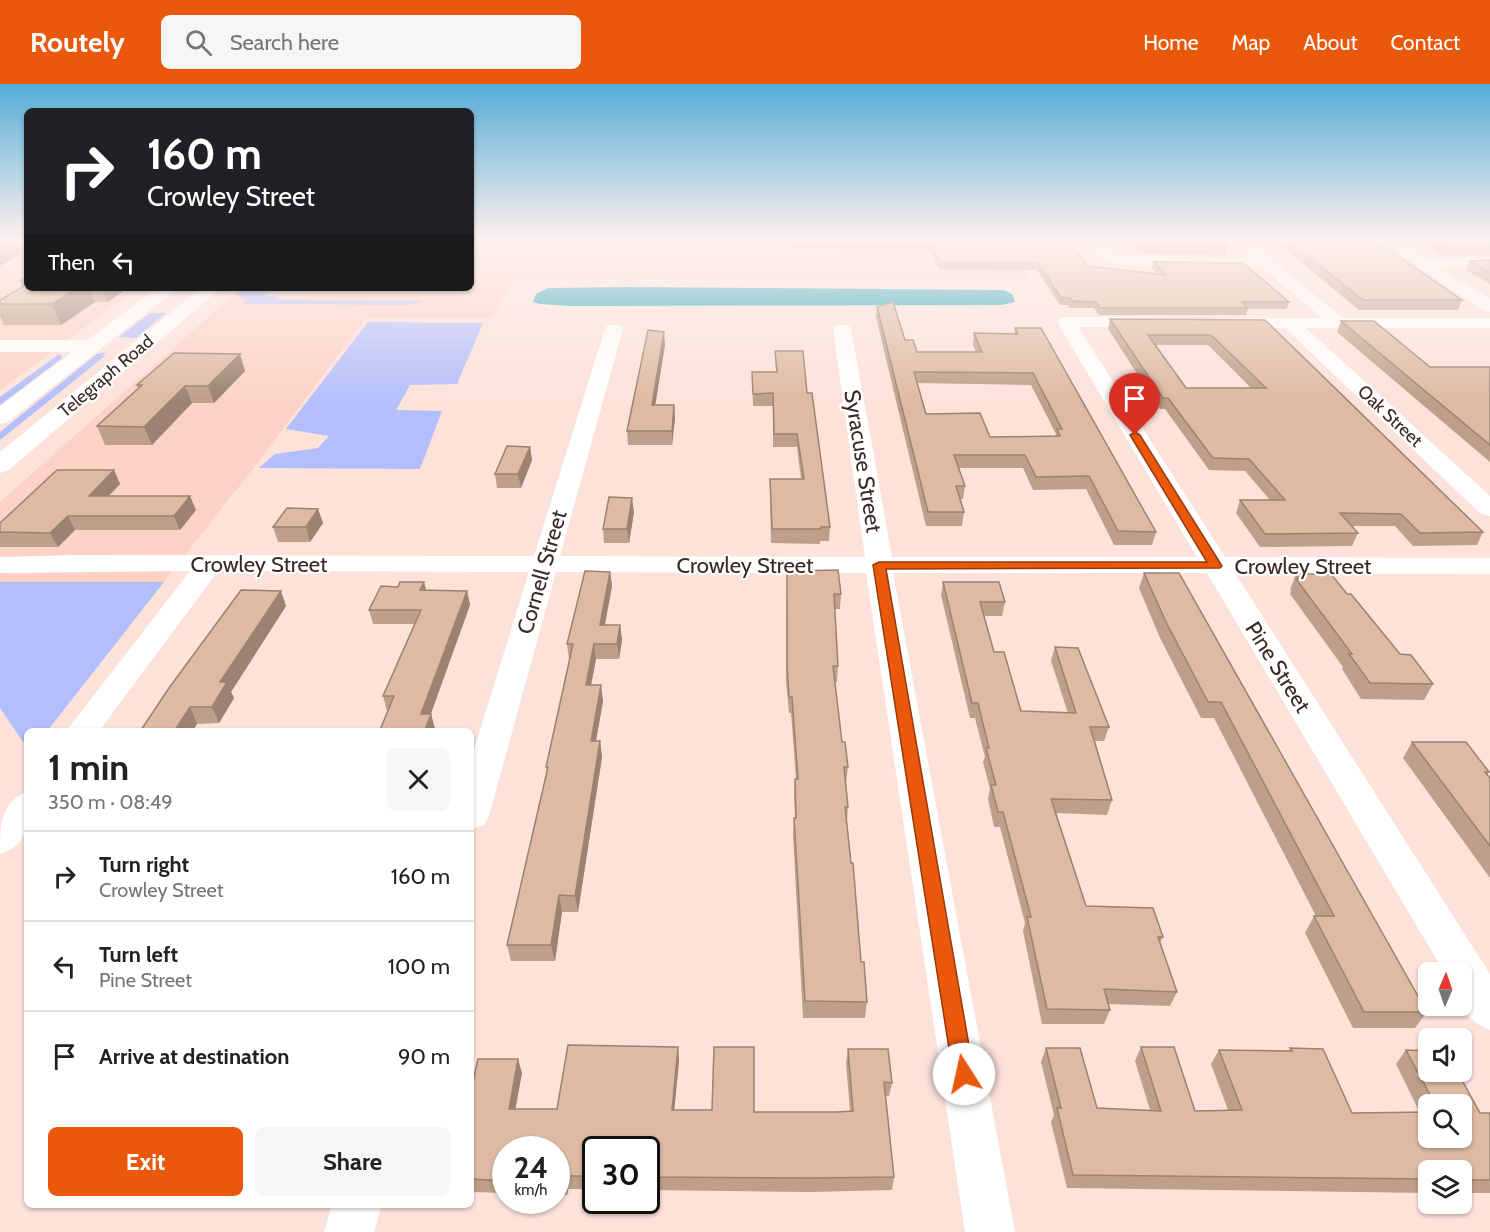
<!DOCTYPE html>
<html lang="en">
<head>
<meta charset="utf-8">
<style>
	:root { --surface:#fff; --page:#f6f6f6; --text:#222; --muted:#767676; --line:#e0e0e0; --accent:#ea580c }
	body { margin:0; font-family:Cabin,sans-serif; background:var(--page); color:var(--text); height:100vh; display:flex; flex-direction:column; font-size:22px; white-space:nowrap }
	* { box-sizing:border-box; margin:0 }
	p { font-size:20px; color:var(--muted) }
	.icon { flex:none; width:33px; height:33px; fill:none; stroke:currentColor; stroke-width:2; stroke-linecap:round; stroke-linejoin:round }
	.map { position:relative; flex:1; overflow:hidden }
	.drawer { position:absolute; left:24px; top:644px; width:450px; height:480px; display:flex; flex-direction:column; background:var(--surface); border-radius:9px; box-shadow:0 2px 4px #0004 }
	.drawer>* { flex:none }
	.guide { position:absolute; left:24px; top:24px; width:450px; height:183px; border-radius:9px; box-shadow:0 2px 4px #0004; background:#202124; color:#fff; overflow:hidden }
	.needle { width:39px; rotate:2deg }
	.tools { position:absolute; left:1418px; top:878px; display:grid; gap:12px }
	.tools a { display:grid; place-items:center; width:54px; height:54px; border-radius:9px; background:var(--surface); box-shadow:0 2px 4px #0004; font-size:30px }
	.speed { position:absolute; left:492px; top:1052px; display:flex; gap:12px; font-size:30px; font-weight:700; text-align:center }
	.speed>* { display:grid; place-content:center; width:78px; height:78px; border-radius:50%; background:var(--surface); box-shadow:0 2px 4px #0004; line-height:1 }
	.speed small { font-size:15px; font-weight:400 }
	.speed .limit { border:3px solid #111; border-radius:9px; background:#fff; color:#111 }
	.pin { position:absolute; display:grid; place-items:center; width:51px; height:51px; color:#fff; margin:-62px -26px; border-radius:50% 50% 50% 0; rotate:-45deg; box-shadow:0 0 6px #0007 }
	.pin .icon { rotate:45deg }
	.me { position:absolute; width:66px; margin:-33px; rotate:350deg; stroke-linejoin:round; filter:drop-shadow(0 0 4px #0008) }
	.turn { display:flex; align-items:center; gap:21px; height:126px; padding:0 24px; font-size:27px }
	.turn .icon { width:78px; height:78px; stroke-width:2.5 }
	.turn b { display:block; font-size:42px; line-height:51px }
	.then { display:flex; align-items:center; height:57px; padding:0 24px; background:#0003; gap:12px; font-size:22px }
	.round { display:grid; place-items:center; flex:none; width:63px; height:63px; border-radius:9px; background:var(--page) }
	.summary { display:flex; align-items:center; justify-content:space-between; height:102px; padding:0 24px }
	h1 { font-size:36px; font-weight:700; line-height:45px }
	.primary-button { display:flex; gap:12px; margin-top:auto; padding:12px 24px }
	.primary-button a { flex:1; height:69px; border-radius:9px; background:var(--accent); color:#fff; font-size:24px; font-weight:700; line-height:69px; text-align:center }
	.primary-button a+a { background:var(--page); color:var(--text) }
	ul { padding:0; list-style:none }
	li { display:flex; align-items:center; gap:18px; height:90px; padding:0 24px; border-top:2px solid var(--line) }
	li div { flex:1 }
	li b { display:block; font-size:22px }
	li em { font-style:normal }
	header { display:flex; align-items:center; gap:36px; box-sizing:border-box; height:84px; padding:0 30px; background:var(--accent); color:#fff }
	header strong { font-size:28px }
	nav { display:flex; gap:33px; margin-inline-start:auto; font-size:21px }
	.search { width:420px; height:54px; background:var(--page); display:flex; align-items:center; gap:15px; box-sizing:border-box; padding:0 21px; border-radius:9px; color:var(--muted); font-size:22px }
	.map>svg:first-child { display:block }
	.built { fill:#fcd2c6 }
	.green { fill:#b3befc }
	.water { fill:#19a0bb }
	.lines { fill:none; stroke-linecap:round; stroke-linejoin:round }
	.minor { fill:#fff; fill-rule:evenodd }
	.primary { fill:#fff; fill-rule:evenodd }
	.wall { fill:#bea08a; fill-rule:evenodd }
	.shaded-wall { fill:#9b8271 }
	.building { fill:#ddbaa1; stroke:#9b8271; stroke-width:1.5; fill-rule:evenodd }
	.route { fill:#ea580c; stroke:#983908; stroke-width:1.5 }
	.labels { text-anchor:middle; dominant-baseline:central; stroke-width:4.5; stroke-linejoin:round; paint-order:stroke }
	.far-street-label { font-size:18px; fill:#3a2925; stroke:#fff }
	.street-label { font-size:22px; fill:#3a2925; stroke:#fff }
</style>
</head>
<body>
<header>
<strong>Routely</strong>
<div class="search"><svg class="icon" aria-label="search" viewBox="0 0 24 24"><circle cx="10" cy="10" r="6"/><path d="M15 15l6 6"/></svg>Search here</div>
<nav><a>Home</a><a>Map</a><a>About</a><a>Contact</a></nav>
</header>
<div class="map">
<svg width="1490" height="1148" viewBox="0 0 1490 1148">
	<rect width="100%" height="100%" fill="#fde2da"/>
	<!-- built -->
	<g class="built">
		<path d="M0 157H27V204H137L0 306Z"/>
		<path d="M471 157H1008L1032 197 523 195 512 198 493 234H366L252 386 160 503 0 535V418L241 204H471Z"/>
	</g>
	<!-- green -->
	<g class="green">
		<path d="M242 204H274L265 212H275L280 216 423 217 410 221 243 220 245 216 235 210Z"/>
		<path d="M150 229H166L136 254 119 253Z"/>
		<path d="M368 238 483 239 457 300 410 301 396 326 442 327 420 385 259 384 275 370 318 364 329 352 286 345Z"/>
		<path d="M106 268 102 272H105L0 356V348L97 270Z"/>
		<path d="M59 270 62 272 61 275 0 321V313Z"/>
		<path d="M0 498H164L48 646H27V664L0 624Z"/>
	</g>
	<!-- water -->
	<path class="water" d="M627 203 1003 206 1012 210 1015 218 1001 221 572 222 540 220 533 218 536 210 548 204Z"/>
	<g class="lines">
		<!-- minor -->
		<g class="minor">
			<path d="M1088 157H1103L1114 170 1127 172 1250 173 1243 166 1246 163H1256L1343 234H1490V244H1306L1490 412V432L1481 430 1285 244 1223 243 1220 239 1223 235 1229 234H1322L1262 183 1127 182 1104 176Z"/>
			<path d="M1381 157H1399L1425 174H1490V184H1440L1490 215V228L1484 227Z"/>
			<path d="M1066 233H1151L1157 234 1160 238 1157 242 1151 243H1078L1225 473 1490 474V490L1235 489 1490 890V946C1461 935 1461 916 1461 888H1444L1207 489H893L1015 1148H965L866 489 556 488 489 732 484 741 471 745V675L529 488 218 487 100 646H67L190 487 0 489V473L79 471 534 472 605 245 608 241H620L623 245 560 472 865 473 833 245 836 241H848L851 245 892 473H1197L1057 238 1060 234Z"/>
			<path d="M0 256H91L98 258 100 262 98 266 91 268H0Z"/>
			<path d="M27 708C27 736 32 760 0 770 0 742 0 718 27 708Z"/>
			<path d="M332 1120H382L374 1148H324Z"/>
		</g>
		<!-- primary -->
		<g class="primary">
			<path d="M157 204H178L8 338 0 340V322Z"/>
			<path d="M201 204H221L9 386 0 389V368Z"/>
		</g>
	</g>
	<!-- wall -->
	<g class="wall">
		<path d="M789 157H1069L1088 182 1158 190 1152 184 1154 178 1289 218 1287 225H1248L1246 231H1099L1094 224H1070L1068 221H1060L1037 186 939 185 930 166 790 165Z"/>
		<path d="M1127 157H1223L1228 162 1225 171 1139 170Z"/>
		<path d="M1275 157H1376L1462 216 1458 226H1359Z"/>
		<path d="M1418 157H1490V172H1442Z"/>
		<path d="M1490 176V200L1466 186 1470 177Z"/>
		<path d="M27 193V204H127L108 218H95L61 241H4L0 232V216L22 203 20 197Z"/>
		<path d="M877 223 905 256 917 268H976L973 261 974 249 1014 250 1015 244 1156 448 1152 461H1114L1086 405 1033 406 1023 384H958L965 402 963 415H960L964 428 962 442H926L876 233ZM917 299 1031 301 1056 350 1055 352 990 353 926 330Z"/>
		<path d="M1110 235 1265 236 1483 448 1477 461 1413 462 1395 442H1352L1358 449 1352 462 1260 463 1236 429 1240 416H1270L1245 387 1209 386 1165 325H1160L1108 245ZM1156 261H1208L1251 304H1186Z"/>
		<path d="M1341 237 1430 283H1490V378L1337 248Z"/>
		<path d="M665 261 655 321H674L675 335 672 361H628L627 347Z"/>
		<path d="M775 267 807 309 830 443 829 457H820V460L771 459 770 395H801L797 363H773V322H753L752 288H776Z"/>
		<path d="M245 287 214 319H192L152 361H105L97 342 138 305 137 301Z"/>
		<path d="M530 363 532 376 521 404H497L495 390Z"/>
		<path d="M114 386 120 400 109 412 196 426 180 446H75L58 463H0V439Z"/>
		<path d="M318 425 323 439 310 458H278L273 443Z"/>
		<path d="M634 428 629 459H604L603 445Z"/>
		<path d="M787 487 841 510 840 525H835L838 582 837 598H835L842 658 848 683 846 699 848 723 847 737 861 878 867 918 865 934H803L793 751 794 734H795L794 711 795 695H796L791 629H789L786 597Z"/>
		<path d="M610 488 612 502 604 541H620L622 556 619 575H596L591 601 603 617 596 657H600L602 673 578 828H562L555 877H511L507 861 547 688 546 683 570 576H569L567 560Z"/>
		<path d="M1144 489 1427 928 1415 944H1353L1305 849 1314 832H1316L1214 634H1201L1160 554 1139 504Z"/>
		<path d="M1296 490 1347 510 1400 570 1433 600 1424 616 1361 615 1342 585 1343 583 1290 510 1291 507 1290 506Z"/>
		<path d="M424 498 426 506 467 507 470 521 431 630 435 645 434 646H380L388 627H387L383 612 414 540H373L369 526 398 503Z"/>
		<path d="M943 498 1005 518 1002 532H984L994 568 1021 627 1068 629 1051 577 1055 563 1109 643 1104 657H1095L1112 716 1107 731 1056 729 1086 822 1163 853 1160 859 1177 908 1170 922 1108 920 1110 926 1104 940H1042L1023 847 1025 839 1000 743H994L988 715 990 705 983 678 985 673 975 634H970L941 511Z"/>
		<path d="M286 522 231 608 234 614 219 639 197 640 193 646H141Z"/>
		<path d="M1412 658 1489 688 1487 691 1490 694V794L1403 674Z"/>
		<path d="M678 963 679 977 674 1026 754 1028H837L850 1027 846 979 848 965 892 999 889 1012H886L894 1093 892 1106 811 1108 646 1106V1065H596V1105H568L567 1111H556V1065H506V1109L471 1108V1006L522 989 515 1025H557Z"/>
		<path d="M1141 963 1195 1027 1228 1026 1211 980 1219 966 1289 967 1290 964 1352 1029H1420L1396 980 1406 966 1480 1029H1490V1109H1461V1086H1428V1109L1067 1104 1051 1038 1054 1031 1041 978 1046 964 1097 1024 1150 1026 1135 977ZM1428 1020H1461L1428 1053Z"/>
	</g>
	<!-- shaded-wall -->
	<g class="shaded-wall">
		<path d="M0 157H17L22 169 0 182Z"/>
		<path d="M76 204H89L95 218 61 241 52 220Z"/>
		<path d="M102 204H127L108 218Z"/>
		<path d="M664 248 665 261 653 335 652 321Z"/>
		<path d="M240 270 245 287 214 319 208 302Z"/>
		<path d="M185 302 192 319 152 361 144 343Z"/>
		<path d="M674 321 675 335 672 361V347Z"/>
		<path d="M530 363 532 376 521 404 518 390Z"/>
		<path d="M114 386 120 400 95 426 89 412Z"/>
		<path d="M190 412 196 426 180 446 174 432Z"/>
		<path d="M632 414 634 428 629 459 627 445Z"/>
		<path d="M318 425 323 439 310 458 306 443Z"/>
		<path d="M68 432 75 446 58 463 50 449Z"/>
		<path d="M610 488 612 502 602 557 600 541Z"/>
		<path d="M424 498 427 512 420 506Z"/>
		<path d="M281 507 286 522 231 608 234 614 219 639 212 623 220 598Z"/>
		<path d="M467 507 470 521 425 645 421 630Z"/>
		<path d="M620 541 622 556 619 575 617 560Z"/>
		<path d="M594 560 596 575 588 617 586 601Z"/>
		<path d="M601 601 603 617 593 673 591 657Z"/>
		<path d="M190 623 197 640 193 646H175Z"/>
		<path d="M431 630 435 645 434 646H425Z"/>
		<path d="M600 657 602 673 578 828 575 812Z"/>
		<path d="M559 811 562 828 555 877 551 861Z"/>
		<path d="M678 963 679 977 673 1040 672 1026Z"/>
		<path d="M518 975 522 989 513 1038 509 1025Z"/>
		<path d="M565 1092 568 1105 567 1111 564 1098Z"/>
	</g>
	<!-- building -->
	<g class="building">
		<path d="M790 157H1069L1088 182 1166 191 1154 178 1243 179 1289 218H1242L1248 224H1100L1096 218 1072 217 1070 214H1061L1038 179H940L931 159H790Z"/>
		<path d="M1137 157H1223L1228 162 1141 161Z"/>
		<path d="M1289 157H1376L1462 216H1363Z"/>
		<path d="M1436 157H1490V163H1446Z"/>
		<path d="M1490 176V188L1470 177Z"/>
		<path d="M27 193V197H20Z"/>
		<path d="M27 200V204H76L52 220H0V216Z"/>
		<path d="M893 218 905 256H913L917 268H982L974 249 1018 250 1015 244H1041L1156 448 1118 447 1089 392 1036 393 1025 371H954L965 402H956L964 428H928L877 223ZM914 288 1033 289 1062 345H1057L1060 352 990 353 980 329 926 330Z"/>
		<path d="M1110 235 1265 236 1483 448 1420 449 1401 430 1340 429 1358 449 1265 450 1240 416H1285L1249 375 1213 374 1168 314H1163ZM1148 251H1211L1266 304H1186Z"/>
		<path d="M1341 237H1374L1430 283H1490V361Z"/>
		<path d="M648 246 664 248 652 321H674L672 347H627Z"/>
		<path d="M775 267H803L807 309H812L830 443H821V445H772L770 395H804L797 350H774L773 309 753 310 752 288H777Z"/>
		<path d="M174 269 240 270 208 302H185L144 343 97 342 142 301H137Z"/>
		<path d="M507 362 530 363 518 390H495Z"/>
		<path d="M57 386H114L89 412H190L174 432H68L50 449 0 448V439Z"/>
		<path d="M609 413 632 414 627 445H603Z"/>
		<path d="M287 424 318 425 306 443H273Z"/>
		<path d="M838 486 841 510H834L838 582H833L842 658H845L848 683H844L848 723H845L851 779H853L861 878H864L867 918 805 917 794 734H796L795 695H798L792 613H789L787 581V487Z"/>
		<path d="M585 487 610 488 600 541H620L617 560H594L586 601H601L591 657H600L575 812 559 811 551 861H507L548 683H546L573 560H567Z"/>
		<path d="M1144 489H1179L1427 928H1364L1314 832H1334L1221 618H1208L1166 538Z"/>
		<path d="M1296 490H1331L1347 510H1351L1400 570 1411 571 1433 600 1370 599 1349 570H1352L1296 495H1299Z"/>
		<path d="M400 498H424L420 506 467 507 421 630H431L425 646H380L394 612H383L421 526H369L381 502 398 503Z"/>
		<path d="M943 498H999L1005 518H980L994 568H1004L1021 627 1076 629 1055 563 1078 564 1109 643H1090L1112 716 1051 715 1086 822 1153 824 1163 853H1158L1177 908 1104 905 1110 926 1047 925 1027 833H1031L1003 728H998L991 701H996L986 664H989L978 619H972Z"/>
		<path d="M241 506 281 507 220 598H227L212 623H190L175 646H141L169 604Z"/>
		<path d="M1412 658H1466L1489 688H1485L1490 694V762Z"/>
		<path d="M568 961 678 963 672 1026H712L714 963H754V1028H837L853 1027 848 965H888L892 999 884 998 894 1093 813 1094 646 1093V1065H596V1092H565L564 1098H556V1065H506V1097L471 1095V1006L478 975H518L509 1025H557Z"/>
		<path d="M1141 963H1174L1195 1027 1242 1026 1219 966 1292 967 1290 964 1323 965 1352 1029 1428 1028V1053H1461V1020H1435L1406 966 1428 967V987H1457L1480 1029H1490V1096H1461V1086H1428V1095L1073 1091 1057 1024H1061L1046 964H1080L1097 1024 1161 1027Z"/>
	</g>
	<!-- sky -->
	<linearGradient id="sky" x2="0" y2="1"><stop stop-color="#55acd6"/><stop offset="0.49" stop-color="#fef2ee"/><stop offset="1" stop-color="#fef2ee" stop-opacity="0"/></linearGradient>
	<rect width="1490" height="318" fill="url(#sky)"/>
	<!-- route -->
	<path class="route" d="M1135 348 1140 351 1222 482 1220 484 886 485 974 990 971 997 964 1000 956 997 953 990 873 481 879 478H1207L1130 351Z"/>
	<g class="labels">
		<!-- far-street labels -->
		<g class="far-street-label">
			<text transform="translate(106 292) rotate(-40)">Telegraph Road</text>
			<text transform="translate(1390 332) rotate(43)">Oak Street</text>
		</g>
		<!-- street labels -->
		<g class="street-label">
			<text transform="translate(863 377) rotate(81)">Syracuse Street</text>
			<text x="259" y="480">Crowley Street</text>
			<text x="745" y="481">Crowley Street</text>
			<text x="1303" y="482">Crowley Street</text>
			<text transform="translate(542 488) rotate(-74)">Cornell Street</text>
			<text transform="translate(1278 583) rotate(58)">Pine Street</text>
		</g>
	</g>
</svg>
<div class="tools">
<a><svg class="needle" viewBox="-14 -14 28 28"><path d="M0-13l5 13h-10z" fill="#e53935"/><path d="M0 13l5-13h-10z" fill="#767676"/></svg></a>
<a><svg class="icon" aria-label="sound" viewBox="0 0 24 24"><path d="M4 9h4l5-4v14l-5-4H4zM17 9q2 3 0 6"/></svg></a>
<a><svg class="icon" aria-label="search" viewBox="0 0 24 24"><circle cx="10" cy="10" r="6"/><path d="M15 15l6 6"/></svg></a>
<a><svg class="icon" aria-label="layers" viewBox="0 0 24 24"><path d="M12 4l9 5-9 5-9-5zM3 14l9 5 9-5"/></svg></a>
</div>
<div class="speed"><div>24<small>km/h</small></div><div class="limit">30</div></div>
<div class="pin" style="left:1135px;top:351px;background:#d93025"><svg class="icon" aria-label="arrive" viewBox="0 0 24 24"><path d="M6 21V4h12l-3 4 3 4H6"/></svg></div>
<svg class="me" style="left:964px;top:990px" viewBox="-20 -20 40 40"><circle r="19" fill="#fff"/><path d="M0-13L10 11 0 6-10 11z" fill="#ea580c"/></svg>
<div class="guide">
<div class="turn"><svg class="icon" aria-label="right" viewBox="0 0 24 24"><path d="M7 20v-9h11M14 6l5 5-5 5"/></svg><div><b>160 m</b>Crowley Street</div></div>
<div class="then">Then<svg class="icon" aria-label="left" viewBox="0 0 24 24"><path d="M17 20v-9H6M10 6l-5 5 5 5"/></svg></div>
</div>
<section class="drawer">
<div class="summary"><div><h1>1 min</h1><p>350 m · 08:49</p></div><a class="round"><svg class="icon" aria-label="close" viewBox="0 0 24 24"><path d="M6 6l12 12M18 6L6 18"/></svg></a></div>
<ul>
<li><svg class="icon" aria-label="right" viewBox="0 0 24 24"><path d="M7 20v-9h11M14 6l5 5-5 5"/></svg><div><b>Turn right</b><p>Crowley Street</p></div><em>160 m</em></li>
<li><svg class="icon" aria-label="left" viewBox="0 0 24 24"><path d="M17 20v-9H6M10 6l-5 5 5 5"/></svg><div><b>Turn left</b><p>Pine Street</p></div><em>100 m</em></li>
<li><svg class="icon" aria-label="arrive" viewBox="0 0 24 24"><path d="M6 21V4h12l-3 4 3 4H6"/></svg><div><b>Arrive at destination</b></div><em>90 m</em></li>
</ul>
<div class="primary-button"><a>Exit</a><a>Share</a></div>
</section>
</div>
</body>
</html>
